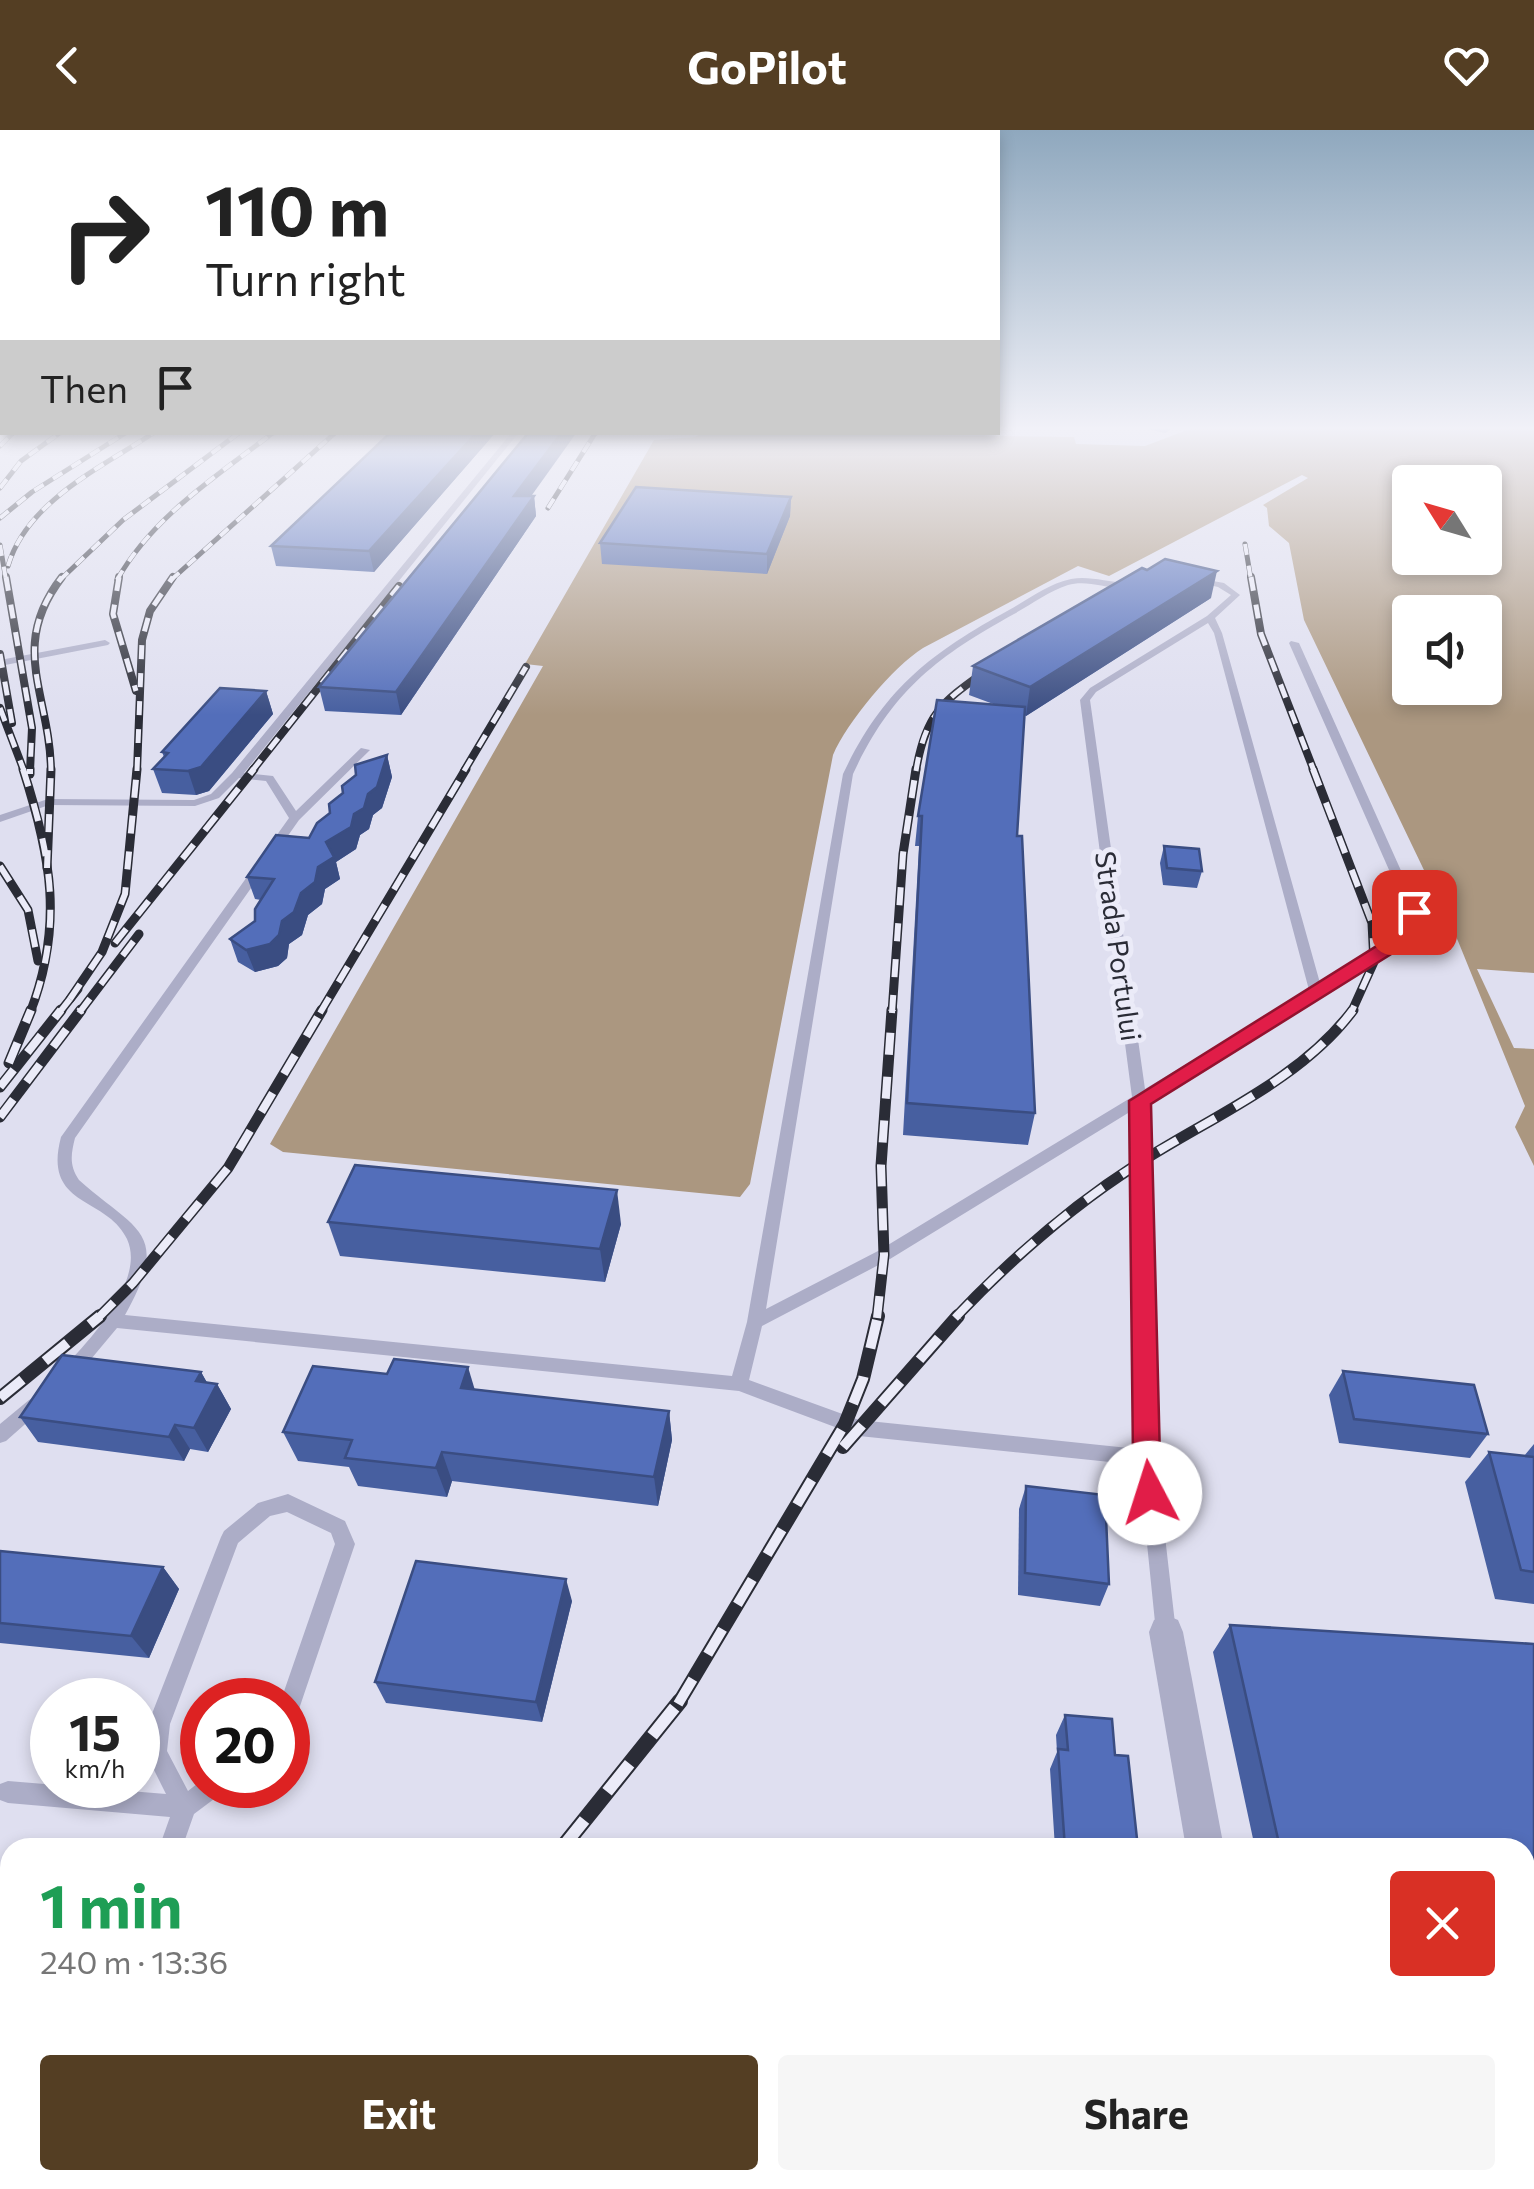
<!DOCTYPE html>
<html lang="en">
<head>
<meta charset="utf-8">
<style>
	:root { --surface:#fff; --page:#f6f6f6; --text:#222; --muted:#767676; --accent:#543e23 }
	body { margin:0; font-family:Commissioner,sans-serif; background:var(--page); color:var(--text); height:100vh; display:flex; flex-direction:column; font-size:38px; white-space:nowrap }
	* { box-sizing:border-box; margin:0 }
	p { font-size:32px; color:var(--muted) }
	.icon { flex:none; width:55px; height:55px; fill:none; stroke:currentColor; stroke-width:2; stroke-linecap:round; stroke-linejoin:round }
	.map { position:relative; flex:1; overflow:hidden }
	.panel { position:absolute; left:0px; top:1708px; width:1535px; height:352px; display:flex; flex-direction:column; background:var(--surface); border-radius:30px 30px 0 0; box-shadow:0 5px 15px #0003 }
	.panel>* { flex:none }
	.hud { position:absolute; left:0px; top:0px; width:1000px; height:305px; box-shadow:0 5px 15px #0003; background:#fff; color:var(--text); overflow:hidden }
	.needle { width:65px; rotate:307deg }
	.controls { position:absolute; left:1392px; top:335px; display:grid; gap:20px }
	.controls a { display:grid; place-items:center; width:110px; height:110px; border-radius:10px; background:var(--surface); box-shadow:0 5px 15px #0003; font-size:50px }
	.speed { position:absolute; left:30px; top:1548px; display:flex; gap:20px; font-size:50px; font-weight:700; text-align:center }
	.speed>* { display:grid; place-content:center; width:130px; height:130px; border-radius:50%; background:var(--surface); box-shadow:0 5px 15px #0003; line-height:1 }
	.speed small { font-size:25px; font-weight:400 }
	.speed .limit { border:15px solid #d22; background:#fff; color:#111 }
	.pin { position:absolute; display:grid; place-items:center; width:85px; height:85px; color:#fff; margin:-42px; border-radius:20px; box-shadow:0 5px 15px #0006 }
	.me { position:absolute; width:110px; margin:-55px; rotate:355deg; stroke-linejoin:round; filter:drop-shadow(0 0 8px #0008) }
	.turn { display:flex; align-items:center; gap:35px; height:210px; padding:0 40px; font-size:45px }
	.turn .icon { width:130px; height:130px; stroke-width:2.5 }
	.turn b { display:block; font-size:70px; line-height:85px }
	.then { display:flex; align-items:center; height:95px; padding:0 40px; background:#0003; gap:20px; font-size:38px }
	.round { display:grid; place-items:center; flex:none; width:105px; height:105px; border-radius:10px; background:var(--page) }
	.headline { display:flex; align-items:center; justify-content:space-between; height:170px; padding:0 40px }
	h1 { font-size:60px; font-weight:700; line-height:75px; color:#1e9e55 }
	.primary-button { display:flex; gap:20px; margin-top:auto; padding:20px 40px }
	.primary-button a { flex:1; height:115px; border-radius:10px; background:var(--accent); color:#fff; font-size:40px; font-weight:700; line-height:115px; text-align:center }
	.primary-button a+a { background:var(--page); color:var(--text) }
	header { display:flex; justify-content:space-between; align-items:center; height:130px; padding:0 40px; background:var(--accent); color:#fff; font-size:45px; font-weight:700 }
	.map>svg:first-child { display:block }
	.water { fill:#ab9780; fill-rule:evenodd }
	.pier { fill:#dfdff0 }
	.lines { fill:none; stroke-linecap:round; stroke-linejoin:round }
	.service { fill:#acadc7; fill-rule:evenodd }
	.minor { fill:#acadc7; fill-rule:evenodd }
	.primary { fill:#5d6176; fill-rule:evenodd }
	.rail-far5-casing { stroke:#2a2c36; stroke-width:5 }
	.rail-far4-casing { stroke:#2a2c36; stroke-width:8 }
	.rail-far3-casing { stroke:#2a2c36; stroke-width:9 }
	.rail-far2-casing { stroke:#2a2c36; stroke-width:11 }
	.rail-far1-casing { stroke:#2a2c36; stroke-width:14 }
	.rail-casing { stroke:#2a2c36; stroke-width:16 }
	.rail-far5 { stroke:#ebebf8; stroke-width:4; stroke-dasharray:11; stroke-linecap:butt }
	.rail-far4 { stroke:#ebebf8; stroke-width:5; stroke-dasharray:14; stroke-linecap:butt }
	.rail-far3 { stroke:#ebebf8; stroke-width:6; stroke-dasharray:18; stroke-linecap:butt }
	.rail-far2 { stroke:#ebebf8; stroke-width:8; stroke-dasharray:22; stroke-linecap:butt }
	.rail-far1 { stroke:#ebebf8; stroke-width:10; stroke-dasharray:29; stroke-linecap:butt }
	.rail { stroke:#ebebf8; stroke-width:12; stroke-dasharray:36; stroke-linecap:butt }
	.wall { fill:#475fa0 }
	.shaded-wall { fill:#3a4d82 }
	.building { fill:#536eba; stroke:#3a4d82; stroke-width:2.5 }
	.route { fill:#e11d48; stroke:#92132f; stroke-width:2.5 }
	.labels { text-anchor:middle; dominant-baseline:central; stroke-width:10; stroke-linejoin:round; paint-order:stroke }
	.street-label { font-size:28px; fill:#2a2c36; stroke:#ebebf8 }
</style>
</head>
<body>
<header><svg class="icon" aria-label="back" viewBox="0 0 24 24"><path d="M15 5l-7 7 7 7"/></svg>GoPilot<svg class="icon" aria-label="heart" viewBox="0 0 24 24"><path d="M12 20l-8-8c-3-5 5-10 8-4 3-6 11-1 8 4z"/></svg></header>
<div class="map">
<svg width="1534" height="2059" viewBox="0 0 1534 2059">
	<rect width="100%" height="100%" fill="#dfdff0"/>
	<!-- water -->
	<path class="water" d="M1198 296H1534V1036L1515 997 1525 976 1458 811 1304 490 1289 413 1269 396 1267 378 1263 375 1308 348 1302 345 1109 446 1078 436 923 518C893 537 847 592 833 625L750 1054 740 1067 283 1022 270 1014 543 536 525 534 654 310 695 307 704 302 1074 307 1076 314 1145 316ZM1410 352H1485V428H1410ZM1410 482H1485V558H1410Z"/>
	<!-- pier -->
	<path class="pier" d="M1477 839 1534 843V919L1514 918Z"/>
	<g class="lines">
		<!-- service -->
		<g class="service">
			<path d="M512 302H519L244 643 273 646 296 681 361 618 370 620 299 690 75 1008C71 1024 69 1035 79 1050 136 1101 172 1101 125 1185L732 1246 747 1192 843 644C883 560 929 524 1009 480 1029 469 1048 454 1071 449 1091 445 1111 454 1132 452L1136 455C1115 464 1091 448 1068 455 1049 461 1032 474 1014 484 936 527 891 562 853 644L766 1179 878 1121 1132 967 1080 570 1090 558 1207 486 1231 465 1218 457 1196 452V448L1224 453 1240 465 1215 488 1222 503 1320 853 1397 807 1408 783 1289 513 1291 511 1299 513 1420 783 1406 812 1147 971 1156 1328 1176 1502 1173 1509 1166 1512 1159 1509 1156 1502 1139 1335 859 1306 739 1261 117 1198 76 1247 70 1249 64 1247 61 1242 64 1237C90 1210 146 1150 127 1109 107 1066 42 1078 61 1007L289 688 266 651 239 648 219 668 195 676 49 675 0 692V685L48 669 194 670 211 664 232 643ZM1208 493 1214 503 1309 860 1145 959 1090 570 1096 562ZM1133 980 1138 1319 859 1290 749 1250 762 1196 890 1129Z"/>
			<path d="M105 510 110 513 108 515 0 536V530Z"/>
			<path d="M35 1267 41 1270 44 1275 41 1280 6 1311 0 1313V1294L29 1270Z"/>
			<path d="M288 1364 345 1391 355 1414 299 1579 296 1587 288 1590V1570H281L335 1414 331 1403 287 1382 270 1386 238 1413 170 1594 167 1621 188 1661 202 1650V1655H225L222 1663 194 1684 182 1718H159L170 1687 8 1673 0 1670V1654L8 1651 166 1664 145 1622 148 1594 221 1407 224 1401 258 1373Z"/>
		</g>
		<!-- minor -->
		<g class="minor">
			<path d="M1166 1485 1178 1490 1183 1502 1224 1718H1186L1149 1502 1154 1490Z"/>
			<path d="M1242 2050H1286L1288 2059H1244Z"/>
		</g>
		<!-- primary -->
		<g class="primary">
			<path d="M0 1786 10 1787V1827L0 1826Z"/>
			<path d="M919 2050H972L975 2059H923Z"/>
		</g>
		<defs>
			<g id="rail-far5">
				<path d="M0 316 14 302"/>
				<path d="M0 358 21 331 61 302"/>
				<path d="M548 378 596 302"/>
				<path d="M0 388 32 362 127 302"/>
				<path d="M1245 414 1251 450"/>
				<path d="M0 415 6 450"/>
				<path d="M8 436C27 371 102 337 155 302"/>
				<path d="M60 450 123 390 240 302"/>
				<path d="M117 450C153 386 217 346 274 302"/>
				<path d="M171 450 336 302"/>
			</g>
			<g id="rail-far4">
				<path d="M6 447 32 598 30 641"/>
				<path d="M119 447 113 484 136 561"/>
				<path d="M1251 447 1261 504 1314 641"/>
				<path d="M0 524 12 593"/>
				<path d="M0 578 24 641"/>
				<path d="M51 641C50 564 8 517 62 447"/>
				<path d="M137 641 142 510 150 481 173 447"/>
				<path d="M252 641 399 456"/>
				<path d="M464 641 526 537"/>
				<path d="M916 641C926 579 946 570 994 535"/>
			</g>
			<g id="rail-far3">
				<path d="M23 639C51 726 64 795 30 883"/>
				<path d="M1313 639 1372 793 1374 832 1351 883"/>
				<path d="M30 644V639"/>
				<path d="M0 736 28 780 38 831"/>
				<path d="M47 738 51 639"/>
				<path d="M115 813 254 639"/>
				<path d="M70 869 102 822 125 764 137 639"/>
				<path d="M59 883 78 859"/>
				<path d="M79 883 139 804"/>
				<path d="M320 883 466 639"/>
				<path d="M892 883 903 724 916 639"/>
			</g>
			<g id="rail-far2">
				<path d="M9 933 31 880"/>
				<path d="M0 957 61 880"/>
				<path d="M0 987 81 880"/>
				<path d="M98 1188 133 1153 228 1038 322 880"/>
				<path d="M877 1188 884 1125 881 1036 892 880"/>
				<path d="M955 1188C1009 1131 1069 1078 1136 1035 1208 988 1300 951 1353 880"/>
			</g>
			<g id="rail-far1">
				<path d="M0 1268 100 1186"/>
				<path d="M843 1317 958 1186"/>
				<path d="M678 1574 845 1294 863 1249 878 1186"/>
			</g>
			<g id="rail">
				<path d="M562 1718 680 1571"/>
				<path d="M0 1906 10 1907"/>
			</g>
		</defs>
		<!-- rail-far5 casing -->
		<use href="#rail-far5" class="rail-far5-casing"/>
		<!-- rail-far4 casing -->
		<use href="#rail-far4" class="rail-far4-casing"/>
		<!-- rail-far3 casing -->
		<use href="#rail-far3" class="rail-far3-casing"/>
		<!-- rail-far2 casing -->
		<use href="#rail-far2" class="rail-far2-casing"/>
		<!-- rail-far1 casing -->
		<use href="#rail-far1" class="rail-far1-casing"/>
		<!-- rail casing -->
		<use href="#rail" class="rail-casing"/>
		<!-- rail-far5 -->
		<use href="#rail-far5" class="rail-far5"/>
		<!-- rail-far4 -->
		<use href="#rail-far4" class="rail-far4"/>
		<!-- rail-far3 -->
		<use href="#rail-far3" class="rail-far3"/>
		<!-- rail-far2 -->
		<use href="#rail-far2" class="rail-far2"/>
		<!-- rail-far1 -->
		<use href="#rail-far1" class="rail-far1"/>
		<!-- rail -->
		<use href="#rail" class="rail"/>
	</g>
	<!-- wall -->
	<g class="wall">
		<path d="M1133 296H1175L1165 303Z"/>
		<path d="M391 302H496L374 442 276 436 271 416Z"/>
		<path d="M531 366H534L536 386 401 585 325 581 319 557Z"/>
		<path d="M791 367 790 386 767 444 602 434 600 413Z"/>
		<path d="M1211 468 1026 586 1024 585 1017 706 1035 983 1028 1015 903 1005 919 716H915L918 686 996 575 969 565 973 536Z"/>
		<path d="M266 561 273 584 209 661 196 665 162 663 153 639 164 627 162 622Z"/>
		<path d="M387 625 392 647 382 678 373 685 369 699 360 705 356 719 336 732 340 749 325 759 322 774 308 785 302 805 289 814 287 828 278 836 255 842 238 832 230 809 255 791 261 770 255 769 247 747 309 708 330 683Z"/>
		<path d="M1164 716 1202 741 1197 758 1163 755 1160 733Z"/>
		<path d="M328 1092 621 1094 605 1152 340 1126Z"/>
		<path d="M1343 1241 1488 1304 1470 1328 1339 1313 1329 1265Z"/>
		<path d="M201 1242 207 1253 217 1254 231 1279 208 1322 190 1319 184 1331 38 1312 20 1287Z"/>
		<path d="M475 1259 669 1281 672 1310 658 1376 452 1351 447 1367 358 1356 349 1337 298 1331 283 1302Z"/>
		<path d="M1534 1314V1474L1495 1469 1465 1352 1489 1322 1524 1326Z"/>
		<path d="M1026 1356 1109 1454 1100 1476 1018 1465 1019 1379Z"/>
		<path d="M0 1421 163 1437 179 1459 149 1528 0 1513Z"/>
		<path d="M572 1471 542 1592 386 1573 375 1552Z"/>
		<path d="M1230 1495 1534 1514V2059H1328L1326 2050H1525V1718H1255L1213 1522Z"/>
		<path d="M1065 1585 1115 1625 1138 1718H1055L1050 1639 1057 1622 1056 1605Z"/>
	</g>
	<!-- shaded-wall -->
	<g class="shaded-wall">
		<path d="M1167 296H1175L1165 303Z"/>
		<path d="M477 302H496L374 442 369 421Z"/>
		<path d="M562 302H577L517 386 514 366Z"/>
		<path d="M534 366 536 386 401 585 396 562Z"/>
		<path d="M791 367 790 386 767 444V424Z"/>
		<path d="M1217 441 1211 468 1026 586 1030 557Z"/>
		<path d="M266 561 273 584 209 661 196 665 188 641Z"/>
		<path d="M387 625 392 647 382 678 373 685 369 699 360 705 356 719 336 732 340 749 325 759 322 774 308 785 302 805 289 814 287 828 278 836 255 842 246 820 282 791 318 737 326 712 354 684 368 664Z"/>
		<path d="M617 1060 621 1094 605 1152 600 1119Z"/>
		<path d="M468 1237 477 1267 461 1258Z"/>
		<path d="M201 1242 213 1263 217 1254 231 1279 208 1322 194 1298 196 1251Z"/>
		<path d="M669 1281 672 1310 658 1376 654 1347Z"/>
		<path d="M175 1295 190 1319 184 1331 169 1307Z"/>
		<path d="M442 1322 452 1351 447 1367 436 1338Z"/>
		<path d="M163 1437 179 1459 149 1528 131 1506Z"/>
		<path d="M566 1449 572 1471 542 1592 536 1572Z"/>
	</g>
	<!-- building -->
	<g class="building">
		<path d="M391 302H477L369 421 271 416Z"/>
		<path d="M529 302H562L514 366H534L396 562 319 557Z"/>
		<path d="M636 357 791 367 767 424 600 413Z"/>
		<path d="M1165 429 1217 441 1030 557 973 536 1142 438 1147 440Z"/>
		<path d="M220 558 266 561 201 637 188 641 153 639 168 623 162 622Z"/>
		<path d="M937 570 1025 577 1017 706H1022L1035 983 907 973 922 686H918Z"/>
		<path d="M387 625 377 657 368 664 364 678 354 684 351 697 326 712 334 727 318 737 315 752 301 763 294 782 282 791 279 805 270 814 246 820 230 809 255 791V779L274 749 247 747 276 705 309 708 317 693 330 683 329 674 343 663 342 656 356 645 355 635Z"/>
		<path d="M1164 716 1199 719 1202 741 1167 738Z"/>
		<path d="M355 1035 617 1060 600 1119 328 1092Z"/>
		<path d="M62 1225 201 1242 196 1251 217 1254 194 1298 175 1295 169 1307 20 1287Z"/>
		<path d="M394 1229 468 1237 461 1258 669 1281 654 1347 442 1322 436 1338 345 1328 352 1310 283 1302 313 1236 387 1244Z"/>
		<path d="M1343 1241 1474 1255 1488 1304 1354 1289Z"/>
		<path d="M1489 1322 1534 1327V1442L1521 1440Z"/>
		<path d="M1026 1356 1105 1365 1109 1454 1025 1443Z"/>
		<path d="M0 1421 163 1437 131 1506 0 1493Z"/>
		<path d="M416 1431 566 1449 536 1572 375 1552Z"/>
		<path d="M1230 1495 1534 1514V2059H1358L1356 2050H1525V1718H1280Z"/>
		<path d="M1065 1585 1112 1589 1115 1625 1128 1626 1138 1718H1065L1058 1619 1068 1620Z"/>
	</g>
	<!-- sky -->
	<linearGradient id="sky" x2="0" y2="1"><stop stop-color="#8fa8be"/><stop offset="0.51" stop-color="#f1f1f8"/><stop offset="1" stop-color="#f1f1f8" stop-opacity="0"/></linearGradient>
	<rect width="1534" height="585" fill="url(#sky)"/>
	<!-- route -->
	<path class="route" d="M1414 777 1423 782 1409 813 1151 974 1160 1328 1165 1363 1161 1372 1150 1376 1140 1372 1133 1328 1129 971 1394 805 1408 779Z"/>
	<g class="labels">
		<!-- street labels -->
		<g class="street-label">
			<text transform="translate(1119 816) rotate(82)">Strada Portului</text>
		</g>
	</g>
</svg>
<div class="controls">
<a><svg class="needle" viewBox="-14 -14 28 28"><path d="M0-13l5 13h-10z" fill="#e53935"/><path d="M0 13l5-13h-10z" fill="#767676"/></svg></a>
<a><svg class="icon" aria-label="sound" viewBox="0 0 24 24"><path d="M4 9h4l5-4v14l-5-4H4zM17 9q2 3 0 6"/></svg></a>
</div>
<div class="speed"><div>15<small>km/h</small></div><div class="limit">20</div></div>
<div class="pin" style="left:1414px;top:782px;background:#d93025"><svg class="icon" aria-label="arrive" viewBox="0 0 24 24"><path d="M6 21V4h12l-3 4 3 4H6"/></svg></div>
<svg class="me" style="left:1150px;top:1363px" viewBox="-20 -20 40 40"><circle r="19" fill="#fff"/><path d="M0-13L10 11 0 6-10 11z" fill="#e11d48"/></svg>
<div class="hud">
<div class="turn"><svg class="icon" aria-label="right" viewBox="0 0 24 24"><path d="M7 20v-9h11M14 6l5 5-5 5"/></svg><div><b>110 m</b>Turn right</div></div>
<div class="then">Then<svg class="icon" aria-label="arrive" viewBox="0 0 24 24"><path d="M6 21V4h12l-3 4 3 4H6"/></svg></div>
</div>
<section class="panel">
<div class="headline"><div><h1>1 min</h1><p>240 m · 13:36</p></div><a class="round" style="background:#d93025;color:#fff"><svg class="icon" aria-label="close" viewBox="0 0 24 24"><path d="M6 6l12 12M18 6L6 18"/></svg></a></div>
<div class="primary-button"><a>Exit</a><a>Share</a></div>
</section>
</div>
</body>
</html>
